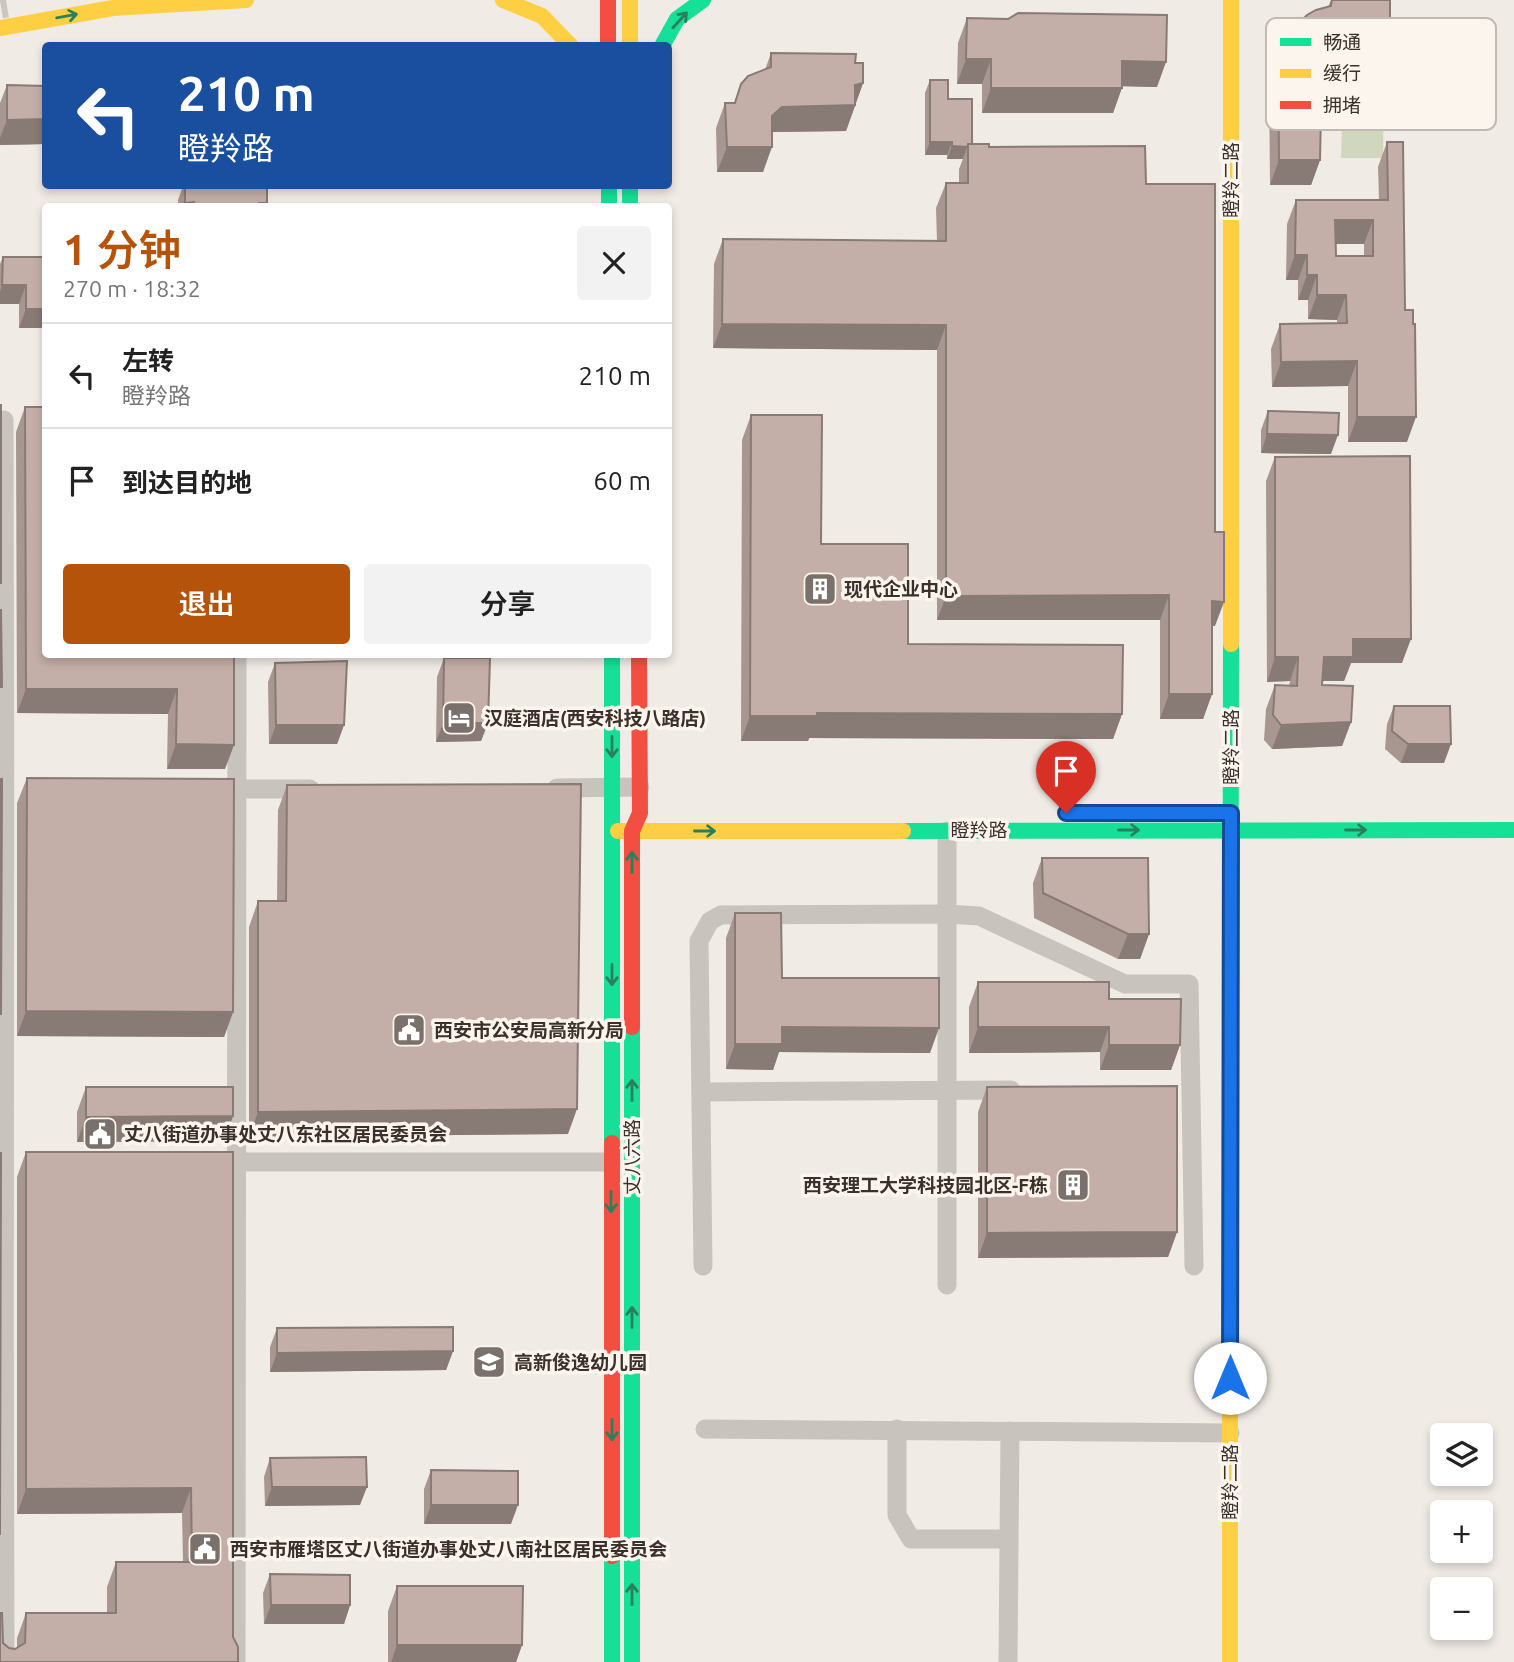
<!DOCTYPE html>
<html lang="zh">
<head>
<meta charset="utf-8">
<style>
	:root { --surface:#fff; --page:#f2f2f2; --text:#222; --muted:#767676; --line:#e0e0e0; --accent:#b45309 }
	body { margin:0; font-family:Ubuntu,"Noto Sans SC",sans-serif; background:var(--page); color:var(--text); height:100vh; display:flex; flex-direction:column; font-size:26px; white-space:nowrap }
	* { box-sizing:border-box; margin:0 }
	p { font-size:23px; color:var(--muted) }
	.icon { flex:none; width:38px; height:38px; fill:none; stroke:currentColor; stroke-width:2; stroke-linecap:round; stroke-linejoin:round }
	.map { position:relative; flex:1; overflow:hidden }
	.sheet { position:absolute; left:42px; top:203px; width:630px; height:455px; display:flex; flex-direction:column; background:var(--surface); border-radius:7px; box-shadow:0 4px 10px #0003 }
	.sheet>* { flex:none }
	.hud { position:absolute; left:42px; top:42px; width:630px; height:147px; border-radius:7px; box-shadow:0 4px 10px #0003; background:#1a4fa0; color:#fff; overflow:hidden }
	.fabs { position:absolute; left:1430px; top:1423px; display:grid; gap:14px }
	.fabs a { display:grid; place-items:center; width:63px; height:63px; border-radius:7px; background:var(--surface); box-shadow:0 4px 10px #0003; font-size:35px }
	.pin { position:absolute; display:grid; place-items:center; width:60px; height:60px; color:#fff; margin:-72px -30px; border-radius:50% 50% 50% 0; rotate:-45deg; box-shadow:0 0 7px #0007 }
	.pin .icon { rotate:45deg }
	.me { position:absolute; width:77px; margin:-38px; rotate:0deg; stroke-linejoin:round; filter:drop-shadow(0 0 5px #0008) }
	.turn { display:flex; align-items:center; gap:24px; height:147px; padding:0 21px; font-size:32px }
	.turn .icon { width:91px; height:91px; stroke-width:2.5 }
	.turn b { display:block; font-size:49px; line-height:60px }
	.round { display:grid; place-items:center; flex:none; width:74px; height:74px; border-radius:7px; background:var(--page) }
	.head { display:flex; align-items:center; justify-content:space-between; height:119px; padding:0 21px }
	h1 { font-size:42px; font-weight:600; line-height:52px; color:var(--accent) }
	.cta { display:flex; gap:14px; margin-top:auto; padding:14px 21px }
	.cta a { flex:1; height:80px; border-radius:7px; background:var(--accent); color:#fff; font-size:28px; font-weight:600; line-height:80px; text-align:center }
	.cta a+a { background:var(--page); color:var(--text) }
	ul { padding:0; list-style:none }
	li { display:flex; align-items:center; gap:21px; height:105px; padding:0 21px; border-top:2px solid var(--line) }
	li div { flex:1 }
	li b { display:block; font-size:26px }
	li em { font-style:normal }
	.map>svg:first-child { display:block }
	.green { fill:#d1d6bf }
	.lines { fill:none; stroke-linecap:round; stroke-linejoin:round }
	.highway-tunnel { stroke:#ccc6c0; stroke-width:35; stroke-dasharray:35 18; stroke-linecap:butt }
	.street { stroke:#c9c3be; stroke-width:19 }
	.fast { stroke:#16e098; stroke-width:16 }
	.slow { stroke:#ffcf43; stroke-width:16 }
	.jam { stroke:#f24e42; stroke-width:16 }
	.wall { fill:#a89690; fill-rule:evenodd }
	.shaded-wall { fill:#887a75 }
	.building { fill:#c3afa7; stroke:#887a75; stroke-width:2; fill-rule:evenodd }
	.oneway { stroke:#2a7f5c }
	.route-casing { stroke:#114b97; stroke-width:18 }
	.route { stroke:#1a73e8; stroke-width:12 }
	.labels { text-anchor:middle; dominant-baseline:central; stroke-width:7; stroke-linejoin:round; paint-order:stroke }
	.street-label { font-size:19px; fill:#3b302b; stroke:#fbf5ee }
	.poi-label { font-size:19px; font-weight:bold; fill:#3b302b; stroke:#fbf5ee; text-anchor:start }
	.key { fill:#fbf5ee; stroke:#c1bab4; stroke-width:2 }
	.key-label { font-size:19px; fill:#3b302b }
</style>
</head>
<body>
<div class="map">
<svg width="1514" height="1662" viewBox="0 0 1514 1662">
	<rect width="100%" height="100%" fill="#f0ebe5"/>
	<!-- green -->
	<path class="green" d="M1384 88 1383 158H1341L1343 89Z"/>
	<g class="lines">
		<!-- highway-tunnel -->
		<path class="highway-tunnel" d="M0 1 6 0"/>
		<!-- street -->
		<g class="street">
			<path d="M4 420C6 834 3 1248 5 1662"/>
			<path d="M557 788 640 787"/>
			<path d="M224 789H310"/>
			<path d="M947 831V1285"/>
			<path d="M701 1092 1011 1090"/>
			<path d="M224 1162H611"/>
			<path d="M703 1266 699 941 710 921 721 915 947 914 979 916 1125 984H1189L1194 1266"/>
			<path d="M705 1429 1230 1433"/>
			<path d="M897 1429V1515L911 1539H1009"/>
			<path d="M236 1662 237 654"/>
			<path d="M1008 1662 1010 1431"/>
		</g>
		<!-- fast -->
		<g class="fast">
			<path d="M662 46 677 19 703 0"/>
			<path d="M609 186V206"/>
			<path d="M630 186V206"/>
			<path d="M612 654V1143"/>
			<path d="M903 831 1514 830"/>
			<path d="M632 1027V1662"/>
			<path d="M1230 1246 1231 644"/>
			<path d="M612 1556V1662"/>
		</g>
		<!-- slow -->
		<g class="slow">
			<path d="M503 0 542 16 571 46"/>
			<path d="M630 0V46"/>
			<path d="M0 28 113 8 246 0"/>
			<path d="M1231 644V0"/>
			<path d="M618 831H903"/>
			<path d="M1230 1662V1246"/>
		</g>
		<!-- jam -->
		<g class="jam">
			<path d="M608 0V46"/>
			<path d="M632 1027V831L640 813 639 654"/>
			<path d="M612 1143V1556"/>
		</g>
	</g>
	<!-- wall -->
	<g class="wall">
		<path d="M1331 0H1390L1380 59 1334 60 1324 92H1321L1320 160 1311 185H1270L1269 73 1278 48 1289 47 1328 7Z"/>
		<path d="M967 18 1157 87 1122 86 1113 113H982V84H957L958 43Z"/>
		<path d="M771 53 855 63 863 83 846 131 773 132 763 172H717L716 128 725 103H734L741 84 765 70Z"/>
		<path d="M930 80 948 99 972 144 989 147 1146 184 1215 626H1212V694L1203 719H1160V620H937V350L713 348 714 264 723 239 937 241 936 208 946 183H959V169L963 159H947V155H925V93Z"/>
		<path d="M7 85 46 86V144L0 145V103Z"/>
		<path d="M1387 142 1407 442H1348V386L1272 387 1271 349 1280 324H1337V320L1308 319V300H1298V280H1286L1287 224 1296 200H1379L1378 167ZM1336 244H1364V256H1336Z"/>
		<path d="M183 186H267L266 206H178V200Z"/>
		<path d="M3 257H46V328H19V304H0V264Z"/>
		<path d="M25 407 234 654 225 769H167L168 714 17 713 16 432Z"/>
		<path d="M1268 411 1331 454 1261 453V430Z"/>
		<path d="M751 415 821 544 908 644 1122 714 1113 739 809 738 808 741H741L742 440Z"/>
		<path d="M1275 457 1402 663H1351L1344 681H1322V685L1351 722 1342 746 1272 749 1264 740 1266 709 1275 685 1289 686 1290 681 1267 682 1266 481Z"/>
		<path d="M444 658 488 723 481 741 436 742 437 677Z"/>
		<path d="M275 663 344 725 337 744H269L268 682Z"/>
		<path d="M1394 706 1444 763H1401L1385 749 1387 724Z"/>
		<path d="M27 778 233 1012 224 1037 17 1036V803Z"/>
		<path d="M287 785 568 1134 249 1137V927L258 901H277L278 810Z"/>
		<path d="M1042 858 1149 934 1140 959H1118L1034 918 1033 883Z"/>
		<path d="M735 913 782 978 930 1053 779 1052 773 1070 726 1069V938Z"/>
		<path d="M978 982 1109 999 1180 1045 1171 1070H1100V1052L969 1053V1007Z"/>
		<path d="M86 1087 233 1116 224 1141 77 1142V1112Z"/>
		<path d="M987 1087 1177 1232 1168 1257 978 1258V1112Z"/>
		<path d="M26 1152H233V1637L0 1662 3 1643 9 1648 15 1649 17 1648V1638L26 1613H107V1587L116 1562H183L182 1513 17 1514V1177Z"/>
		<path d="M277 1328 453 1351 446 1370 270 1372V1347Z"/>
		<path d="M270 1458 360 1505 265 1506 264 1477Z"/>
		<path d="M431 1470 511 1524H424V1489Z"/>
		<path d="M270 1574 350 1605 344 1624H264L263 1593Z"/>
		<path d="M397 1586 522 1645 516 1662H388V1611Z"/>
	</g>
	<!-- shaded-wall -->
	<g class="shaded-wall">
		<path d="M1390 34 1380 59 1325 61 1334 35Z"/>
		<path d="M966 59H991L982 84H957Z"/>
		<path d="M1122 61 1166 62 1157 87 1113 86Z"/>
		<path d="M1322 67H1333L1324 92H1313Z"/>
		<path d="M863 83 846 131 773 132 763 141 772 116 782 107Z"/>
		<path d="M991 88H1122L1113 113H982Z"/>
		<path d="M46 119V144L0 145V138L7 120Z"/>
		<path d="M930 142H952L947 155H925Z"/>
		<path d="M952 146 967 147 963 159H947Z"/>
		<path d="M727 147H772L763 172H717Z"/>
		<path d="M1279 160H1320L1311 185H1270Z"/>
		<path d="M194 202 192 206H184L185 203Z"/>
		<path d="M259 203H267L266 206H257Z"/>
		<path d="M1335 220H1373L1364 244H1326Z"/>
		<path d="M1295 255H1307L1298 280H1286Z"/>
		<path d="M1307 275H1317L1308 300H1298Z"/>
		<path d="M2 285H26L19 304H0V292Z"/>
		<path d="M1317 295H1346L1337 320 1308 319Z"/>
		<path d="M26 309H46V328H19Z"/>
		<path d="M722 324 946 325 937 350 713 348Z"/>
		<path d="M1357 361 1348 386 1272 387 1281 362Z"/>
		<path d="M1357 417H1416L1407 442H1348Z"/>
		<path d="M1267 434 1338 435 1331 454 1261 453Z"/>
		<path d="M1169 595 1160 620H937L946 596Z"/>
		<path d="M1212 601 1224 602 1215 626H1203Z"/>
		<path d="M1353 639H1411L1402 663H1351L1344 681H1315L1324 657Z"/>
		<path d="M1275 657H1298L1290 681 1267 682Z"/>
		<path d="M26 689H177L168 714 17 713Z"/>
		<path d="M1169 694H1212L1203 719H1160Z"/>
		<path d="M817 713 1122 714 1113 739 809 738 808 741H741L750 716Z"/>
		<path d="M1351 722 1342 746 1272 749 1281 725Z"/>
		<path d="M443 723H488L481 741 436 742Z"/>
		<path d="M276 725H344L337 744H269Z"/>
		<path d="M176 744 234 745 225 769H167Z"/>
		<path d="M1408 744H1451L1444 763H1401Z"/>
		<path d="M1128 934H1149L1140 959H1118Z"/>
		<path d="M26 1011 233 1012 224 1037 17 1036Z"/>
		<path d="M782 1027 939 1028 930 1053 779 1052 773 1070 726 1069 735 1044Z"/>
		<path d="M978 1027H1109L1100 1052 969 1053Z"/>
		<path d="M1109 1045H1180L1171 1070H1100Z"/>
		<path d="M577 1109 568 1134 249 1137 258 1112Z"/>
		<path d="M233 1116 224 1141 77 1142 86 1117Z"/>
		<path d="M1177 1232 1168 1257 978 1258 987 1233Z"/>
		<path d="M453 1351 446 1370 270 1372 277 1353Z"/>
		<path d="M272 1487H367L360 1505 265 1506Z"/>
		<path d="M191 1488 182 1513 17 1514 26 1489Z"/>
		<path d="M431 1505H518L511 1524H424Z"/>
		<path d="M271 1605H350L344 1624H264Z"/>
		<path d="M397 1645H522L516 1662H391Z"/>
	</g>
	<!-- building -->
	<g class="building">
		<path d="M1332 0H1390V34L1334 35 1333 67H1322L1320 160H1279L1278 48 1289 47 1298 24 1307 15 1316 10 1331 6Z"/>
		<path d="M1018 13 1167 15 1166 62 1122 61V88H991V59H966L967 18 1008 19Z"/>
		<path d="M771 53 856 54 855 63H863V83L855 85V105L782 107 772 116V147H727L725 103H735L741 84 748 76 771 67Z"/>
		<path d="M930 80H948V99H972V144H968L967 147 952 146V142H930Z"/>
		<path d="M7 85 46 86V119L7 120Z"/>
		<path d="M1387 142H1403L1405 310H1413V324H1415L1416 417H1357V361L1281 362 1280 324 1347 323 1346 295H1317V275H1307V255H1295L1296 200H1388ZM1335 220H1373V256H1336Z"/>
		<path d="M968 144H989V147L1145 146 1146 184H1215V532H1224V602L1212 601V694H1169V595L946 596V325L722 324 723 239 946 241V183H968Z"/>
		<path d="M185 186H267V203H259V206H194V202L185 203Z"/>
		<path d="M3 257H46V309H26V285H2Z"/>
		<rect x="0" y="405" width="1" height="178"/>
		<path d="M25 407H46V654H234V745L176 744 177 689H26Z"/>
		<path d="M1268 411 1339 413 1338 435 1267 434Z"/>
		<path d="M751 415H822L821 544H908V644L1123 645 1122 714 817 713V716H750Z"/>
		<path d="M1410 456 1411 639H1353V657H1324L1322 685 1353 686 1351 722 1281 725 1273 715 1275 685 1297 686 1298 657H1275V457Z"/>
		<path d="M0 610H1L2 687H0Z"/>
		<path d="M444 658H490L488 723H443Z"/>
		<path d="M347 661 344 725H276L275 663Z"/>
		<path d="M1394 706H1450L1451 744H1408L1392 731Z"/>
		<path d="M27 778 234 779 233 1012 26 1011Z"/>
		<path d="M0 779H2L1 1014H0Z"/>
		<path d="M581 784 577 1109 258 1112V901H286L287 785Z"/>
		<path d="M1042 858H1148L1149 934H1128L1043 893Z"/>
		<path d="M735 913H781L782 978H939V1028L782 1027V1044H735Z"/>
		<path d="M978 982H1109V999H1181L1180 1045H1109V1027H978Z"/>
		<path d="M1177 1086V1232L987 1233V1087Z"/>
		<path d="M86 1087H233V1116L86 1117Z"/>
		<path d="M26 1152H233V1637L238 1647V1662H0V1613H2L3 1643 9 1648 15 1649 25 1643 26 1613H116V1562H192L191 1488 26 1489Z"/>
		<path d="M0 1153H1L0 1535Z"/>
		<path d="M453 1327V1351L277 1353V1328Z"/>
		<path d="M366 1457 367 1487H272L270 1458Z"/>
		<path d="M431 1470 518 1471V1505H431Z"/>
		<path d="M270 1574 350 1575V1605H271Z"/>
		<path d="M397 1586H523L522 1645H397Z"/>
	</g>
	<!-- one-way arrows -->
	<defs><path id="oneway-shaft" d="M-6 0H5M1.5-3L5.5 0L1.5 3" fill="none" stroke-width="1.6" stroke-linecap="round" stroke-linejoin="round" transform="scale(1.75)"/></defs>
	<g class="oneway">
		<use href="#oneway-shaft" transform="translate(67 16) rotate(-10)"/>
		<use href="#oneway-shaft" transform="translate(680 20) rotate(-48)"/>
		<use href="#oneway-shaft" transform="translate(612 747) rotate(90)"/>
		<use href="#oneway-shaft" transform="translate(1129 830)"/>
		<use href="#oneway-shaft" transform="translate(1356 830)"/>
		<use href="#oneway-shaft" transform="translate(705 831)"/>
		<use href="#oneway-shaft" transform="translate(632 862) rotate(-90)"/>
		<use href="#oneway-shaft" transform="translate(612 975) rotate(90)"/>
		<use href="#oneway-shaft" transform="translate(632 1090) rotate(-90)"/>
		<use href="#oneway-shaft" transform="translate(611 1202) rotate(90)"/>
		<use href="#oneway-shaft" transform="translate(632 1317) rotate(-90)"/>
		<use href="#oneway-shaft" transform="translate(612 1430) rotate(90)"/>
		<use href="#oneway-shaft" transform="translate(632 1594) rotate(-90)"/>
	</g>
	<g class="lines">
		<defs>
			<path id="route" d="M1066 813H1231L1230 1378"/>
		</defs>
		<!-- route casing -->
		<use href="#route" class="route-casing"/>
		<!-- route -->
		<use href="#route" class="route"/>
	</g>
	<!-- icons -->
	<defs>
		<symbol id="building-square" viewBox="-11 -11 22 22"><rect x="-9" y="-9" width="18" height="18" rx="4" fill="#7a716c" stroke="#fbf5ee"/><path d="M-4-6H4V6H1V3H-1V6H-4ZM-2.5-4.3h1.7v1.8h-1.7ZM.8-4.3h1.7v1.8H.8ZM-2.5-1h1.7V.8h-1.7ZM.8-1h1.7V.8H.8Z" fill="#fff"/></symbol>
		<symbol id="hotel-square" viewBox="-11 -11 22 22"><rect x="-9" y="-9" width="18" height="18" rx="4" fill="#7a716c" stroke="#fbf5ee"/><path d="M-6-4.5h1.5V1H6V5H4.5V3h-9V5H-6ZM-4 0a1.8 1.8 0 1 1 3.6 0ZM.5 0V-2.5h3Q6-2.5 6 0Z" fill="#fff"/></symbol>
		<symbol id="civic-square" viewBox="-11 -11 22 22"><rect x="-9" y="-9" width="18" height="18" rx="4" fill="#7a716c" stroke="#fbf5ee"/><path d="M-.6-6.5H3V-4.5H.6V-3L4-1V1h2V6H-6V1h2V-1L-.6-3ZM-1.2 2.5V6h2.4V2.5Z" fill="#fff"/></symbol>
		<symbol id="school-square" viewBox="-11 -11 22 22"><rect x="-9" y="-9" width="18" height="18" rx="4" fill="#7a716c" stroke="#fbf5ee"/><path d="M0-5L7-2L0 1L-7-2ZM-4 1L0 2.5L4 1V4Q0 6-4 4Z" fill="#fff"/></symbol>
	</defs>
	<g fill-rule="evenodd">
		<use href="#building-square" x="801" y="570" width="38" height="38"/>
		<use href="#hotel-square" x="440" y="699" width="38" height="38"/>
		<use href="#civic-square" x="390" y="1011" width="38" height="38"/>
		<use href="#civic-square" x="81" y="1115" width="38" height="38"/>
		<use href="#building-square" x="1054" y="1166" width="38" height="38"/>
		<use href="#school-square" x="470" y="1343" width="38" height="38"/>
		<use href="#civic-square" x="186" y="1530" width="38" height="38"/>
	</g>
	<g class="labels">
		<!-- street labels -->
		<g class="street-label">
			<text transform="translate(1231 180) rotate(-90)">瞪羚二路</text>
			<text transform="translate(1231 747) rotate(-90)">瞪羚二路</text>
			<text x="979" y="830">瞪羚路</text>
			<text transform="translate(632 1157) rotate(-90)">丈八六路</text>
			<text transform="translate(1230 1482) rotate(-90)">瞪羚二路</text>
		</g>
		<!-- poi labels -->
		<g class="poi-label">
			<text x="844" y="589">现代企业中心</text>
			<text x="484" y="718">汉庭酒店(西安科技八路店)</text>
			<text x="434" y="1030">西安市公安局高新分局</text>
			<text x="124" y="1134">丈八街道办事处丈八东社区居民委员会</text>
			<text x="1048" y="1185" text-anchor="end">西安理工大学科技园北区-F栋</text>
			<text x="514" y="1362">高新俊逸幼儿园</text>
			<text x="230" y="1549">西安市雁塔区丈八街道办事处丈八南社区居民委员会</text>
		</g>
	</g>
	<!-- legend -->
	<rect x="1266" y="18" width="230" height="112" rx="10" class="key"/>
	<rect x="1280" y="38" width="31" height="8" fill="#16e098"/>
	<rect x="1280" y="69" width="31" height="9" fill="#ffcf43"/>
	<rect x="1280" y="101" width="31" height="8" fill="#f24e42"/>
	<g class="key-label">
		<text x="1323" y="49">畅通</text>
		<text x="1323" y="80">缓行</text>
		<text x="1323" y="112">拥堵</text>
	</g>
</svg>
<div class="fabs">
<a><svg class="icon" aria-label="layers" viewBox="0 0 24 24"><path d="M12 4l9 5-9 5-9-5zM3 14l9 5 9-5"/></svg></a>
<a>+</a>
<a>−</a>
</div>
<div class="pin" style="left:1066px;top:813px;background:#d93025"><svg class="icon" aria-label="arrive" viewBox="0 0 24 24"><path d="M6 21V4h12l-3 4 3 4H6"/></svg></div>
<svg class="me" style="left:1230px;top:1378px" viewBox="-20 -20 40 40"><circle r="19" fill="#fff"/><path d="M0-13L10 11 0 6-10 11z" fill="#1a73e8"/></svg>
<div class="hud">
<div class="turn"><svg class="icon" aria-label="left" viewBox="0 0 24 24"><path d="M17 20v-9H6M10 6l-5 5 5 5"/></svg><div><b>210 m</b>瞪羚路</div></div>
</div>
<section class="sheet">
<div class="head"><div><h1>1 分钟</h1><p>270 m · 18:32</p></div><a class="round"><svg class="icon" aria-label="close" viewBox="0 0 24 24"><path d="M6 6l12 12M18 6L6 18"/></svg></a></div>
<ul>
<li><svg class="icon" aria-label="left" viewBox="0 0 24 24"><path d="M17 20v-9H6M10 6l-5 5 5 5"/></svg><div><b>左转</b><p>瞪羚路</p></div><em>210 m</em></li>
<li><svg class="icon" aria-label="arrive" viewBox="0 0 24 24"><path d="M6 21V4h12l-3 4 3 4H6"/></svg><div><b>到达目的地</b></div><em>60 m</em></li>
</ul>
<div class="cta"><a>退出</a><a>分享</a></div>
</section>
</div>
</body>
</html>
